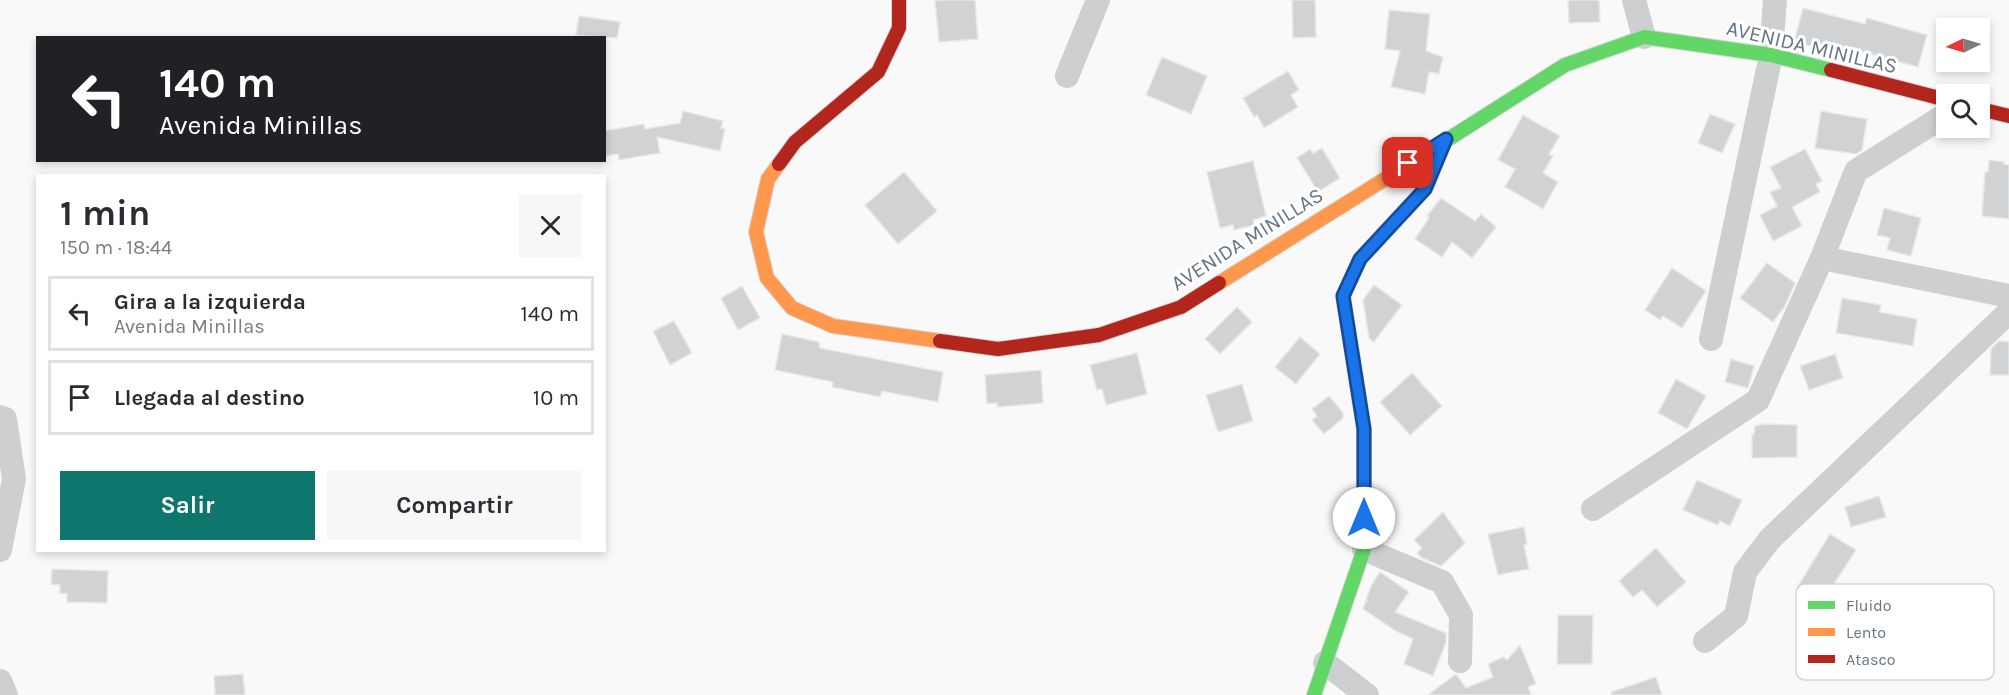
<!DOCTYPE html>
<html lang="es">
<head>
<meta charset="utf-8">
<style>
	:root { --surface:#fff; --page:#f7f7f7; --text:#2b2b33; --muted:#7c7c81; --line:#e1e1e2; --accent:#0f766e }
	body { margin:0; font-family:Karla,sans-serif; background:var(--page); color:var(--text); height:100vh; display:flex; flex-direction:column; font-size:22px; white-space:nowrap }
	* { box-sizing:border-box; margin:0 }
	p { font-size:20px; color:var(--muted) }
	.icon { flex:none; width:33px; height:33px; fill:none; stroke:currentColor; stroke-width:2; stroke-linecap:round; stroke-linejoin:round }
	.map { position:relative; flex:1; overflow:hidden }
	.drawer { position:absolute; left:36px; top:174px; width:570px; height:378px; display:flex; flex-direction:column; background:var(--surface); border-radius:0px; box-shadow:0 3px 9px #0003 }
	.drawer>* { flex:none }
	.guide { position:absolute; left:36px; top:36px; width:570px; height:126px; border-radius:0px; box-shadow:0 3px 9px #0003; background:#202124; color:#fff; overflow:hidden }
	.needle { width:39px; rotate:265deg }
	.buttons { position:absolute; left:1936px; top:18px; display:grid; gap:12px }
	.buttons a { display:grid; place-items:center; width:54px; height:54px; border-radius:0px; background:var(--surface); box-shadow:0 3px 9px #0003; font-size:30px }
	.pin { position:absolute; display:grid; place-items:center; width:51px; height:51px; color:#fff; margin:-26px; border-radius:12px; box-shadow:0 3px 9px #0006 }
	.me { position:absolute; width:66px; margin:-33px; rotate:0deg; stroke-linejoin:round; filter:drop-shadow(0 0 4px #0008) }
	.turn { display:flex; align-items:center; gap:21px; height:126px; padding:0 24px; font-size:27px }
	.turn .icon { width:78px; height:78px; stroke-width:2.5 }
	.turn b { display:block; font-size:42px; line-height:51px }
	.round { display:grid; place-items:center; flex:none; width:63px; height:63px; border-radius:0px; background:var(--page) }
	.overview { display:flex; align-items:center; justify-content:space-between; height:102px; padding:0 24px }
	h1 { font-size:36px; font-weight:700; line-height:45px }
	.button { display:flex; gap:12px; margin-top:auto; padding:12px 24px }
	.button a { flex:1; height:69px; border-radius:0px; background:var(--accent); color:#fff; font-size:24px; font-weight:700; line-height:69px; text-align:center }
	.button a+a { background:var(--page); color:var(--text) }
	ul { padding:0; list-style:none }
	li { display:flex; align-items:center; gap:18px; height:75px; margin:0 12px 9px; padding:0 12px; border:3px solid var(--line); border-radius:0px }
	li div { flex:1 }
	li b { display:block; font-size:22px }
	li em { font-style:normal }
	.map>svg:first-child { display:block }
	.building { fill:#d0d2d3; stroke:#e8e8e8; stroke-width:1.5 }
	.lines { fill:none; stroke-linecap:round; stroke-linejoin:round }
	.fast-casing { stroke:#d5d6d7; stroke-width:16 }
	.slow-casing { stroke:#d5d6d7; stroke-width:16 }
	.jam-casing { stroke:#d5d6d7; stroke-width:16 }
	.street { stroke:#cecfd0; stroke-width:24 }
	.fast { stroke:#63d668; stroke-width:14 }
	.slow { stroke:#ff974d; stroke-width:14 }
	.jam { stroke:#b3261e; stroke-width:14 }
	.route-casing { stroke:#114b97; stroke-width:15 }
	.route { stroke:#1a73e8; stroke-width:10 }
	.labels { text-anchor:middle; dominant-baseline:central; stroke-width:6; stroke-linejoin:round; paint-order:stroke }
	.street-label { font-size:21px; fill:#657683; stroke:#fff }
	.key { fill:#fff; stroke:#d1d6da; stroke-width:1.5 }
	.key-label { font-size:16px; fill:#657683 }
</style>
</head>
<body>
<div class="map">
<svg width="2009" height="695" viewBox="0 0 2009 695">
	<rect width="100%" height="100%" fill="#f9f9f9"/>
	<!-- building -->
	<g class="building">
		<path d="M935 0H975L978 39 939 42Z"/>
		<path d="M1292 0H1315L1316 37 1293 38Z"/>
		<path d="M1568 0H1599L1600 22 1569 23Z"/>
		<path d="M1803 8 1865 24 1867 18 1927 35 1918 67 1853 49 1851 56 1794 42Z"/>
		<path d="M1389 10 1430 14 1426 51 1443 57 1439 74 1429 72 1425 94 1391 87 1400 51 1385 49Z"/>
		<path d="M579 16 620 22 617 38 576 35Z"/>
		<path d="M1162 57 1207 76 1191 114 1146 95Z"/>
		<path d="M1288 71 1299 90 1291 95 1298 107 1264 128 1257 115 1254 117 1243 98Z"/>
		<path d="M683 111 723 121 721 128 725 129 720 151 657 137 660 153 619 160 618 154 604 156V131L644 124 645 129 680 123Z"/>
		<path d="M1821 111 1867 119 1862 150 1856 154 1815 148Z"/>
		<path d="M1710 114 1735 124 1722 153 1698 143Z"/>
		<path d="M1523 115 1560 136 1549 154 1553 156 1543 173 1558 182 1543 209 1505 187 1515 169 1498 160Z"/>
		<path d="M1322 148 1340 178 1318 192 1297 158 1310 149 1313 153Z"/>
		<path d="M1805 149 1822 181 1816 184 1820 192 1792 207 1802 226 1773 241 1760 215 1777 206 1770 192 1781 188 1770 167Z"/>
		<path d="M1989 160 2004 162 2003 164 2009 165V219L1982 216 1985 172H1988Z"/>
		<path d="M1253 161 1266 216 1253 220 1254 225 1234 230 1233 225 1220 228 1207 172Z"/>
		<path d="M904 172 937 211 898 244 865 205Z"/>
		<path d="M1441 198 1475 221 1481 214 1496 227 1472 258 1452 242 1442 257 1415 239 1429 218 1427 216Z"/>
		<path d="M1884 208 1921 218 1911 256 1887 250 1890 238 1877 235Z"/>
		<path d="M1767 263 1795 283 1785 306 1773 322 1740 298Z"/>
		<path d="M1672 268 1706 291 1682 328 1663 316 1660 320 1645 310Z"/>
		<path d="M1374 285 1402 305 1374 342 1369 338 1363 300Z"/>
		<path d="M742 286 760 318 738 330 721 298Z"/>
		<path d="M1842 298 1881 305 1879 312 1917 319 1913 346 1836 333Z"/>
		<path d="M1237 307 1252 322 1220 354 1205 339Z"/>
		<path d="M674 321 692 353 670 365 653 331Z"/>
		<path d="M782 334 819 342 820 348 943 372 938 402 882 391 880 397 832 387 833 382 775 370Z"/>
		<path d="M1300 337 1320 354 1296 384 1275 367Z"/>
		<path d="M1999 341 2009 342V375H1990L1991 349Z"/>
		<path d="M1137 353 1147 394 1106 405 1102 389 1097 390 1090 365Z"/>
		<path d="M1835 354 1843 378 1809 390 1800 366Z"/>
		<path d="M1731 359 1754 366 1748 388 1725 382Z"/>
		<path d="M1041 370 1043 403 998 407 997 403 987 404 985 375Z"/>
		<path d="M1412 373 1442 406 1410 435 1380 402Z"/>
		<path d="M1676 379 1706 396 1687 429 1658 413Z"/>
		<path d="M1242 384 1253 421 1218 432 1206 395Z"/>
		<path d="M1329 396 1343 413V418L1324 434 1312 420 1317 416 1312 409Z"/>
		<path d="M1764 424 1797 425V457L1752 458V434L1754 435 1755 426Z"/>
		<path d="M1697 480 1742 500 1730 526 1720 521 1718 525 1683 510Z"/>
		<path d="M1879 496 1886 517 1851 527 1845 507Z"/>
		<path d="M1443 512 1465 543 1441 566 1422 558 1417 553 1422 548 1414 540Z"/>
		<path d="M1524 527 1527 544 1524 545 1529 569 1498 575 1488 534Z"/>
		<path d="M1830 534 1856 550 1823 601 1798 586Z"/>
		<path d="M1656 548 1686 582 1657 607 1642 590 1633 597 1619 581Z"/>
		<path d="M52 569 108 571 107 603 67 602V594L60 593V585L51 584Z"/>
		<path d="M1380 572 1409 592 1395 612 1446 633V642L1433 676 1404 664 1413 639 1396 631 1363 609 1366 601 1368 602 1366 600 1372 584Z"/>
		<path d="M1558 615H1593L1592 664H1557Z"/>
		<path d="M1520 645 1536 684 1528 687 1531 695H1428L1456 674 1466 688 1493 677 1488 664 1503 657 1507 660Z"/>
		<path d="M243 674 245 695H215L214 676Z"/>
		<path d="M1656 677 1662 695H1612L1611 692Z"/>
	</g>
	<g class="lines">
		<defs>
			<g id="fast">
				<path d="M1425 154 1565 65 1644 37 1771 55 1831 70"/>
				<path d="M1314 695 1364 549V429L1343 296 1360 259 1372 246"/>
			</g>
			<g id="slow">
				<path d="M779 164 768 179 756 232 767 278 792 308 833 326 940 341"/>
				<path d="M1372 246 1425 189 1446 139"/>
				<path d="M1219 283 1425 154"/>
			</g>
			<g id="jam">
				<path d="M1831 70 1947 100"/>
				<path d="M1980 109 2009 116"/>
				<path d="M779 164 795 142 878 72 899 28V0"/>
				<path d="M940 341 998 349 1099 335 1181 307 1219 283"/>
			</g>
		</defs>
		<!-- fast casing -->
		<use href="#fast" class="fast-casing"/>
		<!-- slow casing -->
		<use href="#slow" class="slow-casing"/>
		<!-- jam casing -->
		<use href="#jam" class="jam-casing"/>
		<!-- street -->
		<g class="street">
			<path d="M1634 0 1644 37"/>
			<path d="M1067 76 1098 0"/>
			<path d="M1822 258 2009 296"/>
			<path d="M1711 339 1771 55 1775 0"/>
			<path d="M0 417 5 419 14 479 0 550"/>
			<path d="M1593 509 1758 400 1822 258 1856 171 1947 114"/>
			<path d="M1364 549 1442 582 1461 615 1460 661"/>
			<path d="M1705 641 1736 616 1745 572 1770 539 2009 312"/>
			<path d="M1325 663 1367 695"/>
			<path d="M0 681 6 695"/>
		</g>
		<!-- fast -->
		<use href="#fast" class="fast"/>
		<!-- slow -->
		<use href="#slow" class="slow"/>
		<!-- jam -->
		<use href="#jam" class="jam"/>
	</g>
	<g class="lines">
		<defs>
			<path id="route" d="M1364 518V429L1343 296 1360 259 1425 189 1446 139 1408 163"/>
		</defs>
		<!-- route casing -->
		<use href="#route" class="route-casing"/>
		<!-- route -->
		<use href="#route" class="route"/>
	</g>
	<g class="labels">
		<!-- street labels -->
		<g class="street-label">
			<text transform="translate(1812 47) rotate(13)">AVENIDA MINILLAS</text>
			<text transform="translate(1247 239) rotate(-32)">AVENIDA MINILLAS</text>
		</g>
	</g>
	<!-- legend -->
	<rect x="1796" y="584" width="198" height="96" rx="9" class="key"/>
	<rect x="1808" y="601" width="27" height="8" fill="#63d668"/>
	<rect x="1808" y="628" width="27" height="8" fill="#ff974d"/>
	<rect x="1808" y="655" width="27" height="8" fill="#b3261e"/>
	<g class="key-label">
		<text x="1846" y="611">Fluido</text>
		<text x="1846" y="638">Lento</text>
		<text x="1846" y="665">Atasco</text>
	</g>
</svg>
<div class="buttons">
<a><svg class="needle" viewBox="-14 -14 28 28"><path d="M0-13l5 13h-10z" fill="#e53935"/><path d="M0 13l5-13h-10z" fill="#7c7c81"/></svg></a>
<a><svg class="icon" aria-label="search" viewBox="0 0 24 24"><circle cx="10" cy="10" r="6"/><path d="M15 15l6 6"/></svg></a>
</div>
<div class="pin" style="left:1408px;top:163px;background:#d93025"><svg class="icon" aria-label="arrive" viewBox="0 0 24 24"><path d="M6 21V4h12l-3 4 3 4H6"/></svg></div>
<svg class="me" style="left:1364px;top:518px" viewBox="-20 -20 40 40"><circle r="19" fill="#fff"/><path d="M0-13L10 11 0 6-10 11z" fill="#1a73e8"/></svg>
<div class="guide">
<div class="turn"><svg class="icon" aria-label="left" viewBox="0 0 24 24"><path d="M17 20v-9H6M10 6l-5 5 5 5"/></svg><div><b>140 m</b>Avenida Minillas</div></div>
</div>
<section class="drawer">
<div class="overview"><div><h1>1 min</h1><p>150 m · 18:44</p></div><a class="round"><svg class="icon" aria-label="close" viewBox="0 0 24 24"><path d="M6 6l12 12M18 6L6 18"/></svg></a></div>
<ul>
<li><svg class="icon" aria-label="left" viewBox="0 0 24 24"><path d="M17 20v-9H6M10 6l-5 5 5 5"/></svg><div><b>Gira a la izquierda</b><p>Avenida Minillas</p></div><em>140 m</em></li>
<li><svg class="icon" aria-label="arrive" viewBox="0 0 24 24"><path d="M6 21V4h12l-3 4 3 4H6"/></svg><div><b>Llegada al destino</b></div><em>10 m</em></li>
</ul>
<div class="button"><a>Salir</a><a>Compartir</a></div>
</section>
</div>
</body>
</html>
